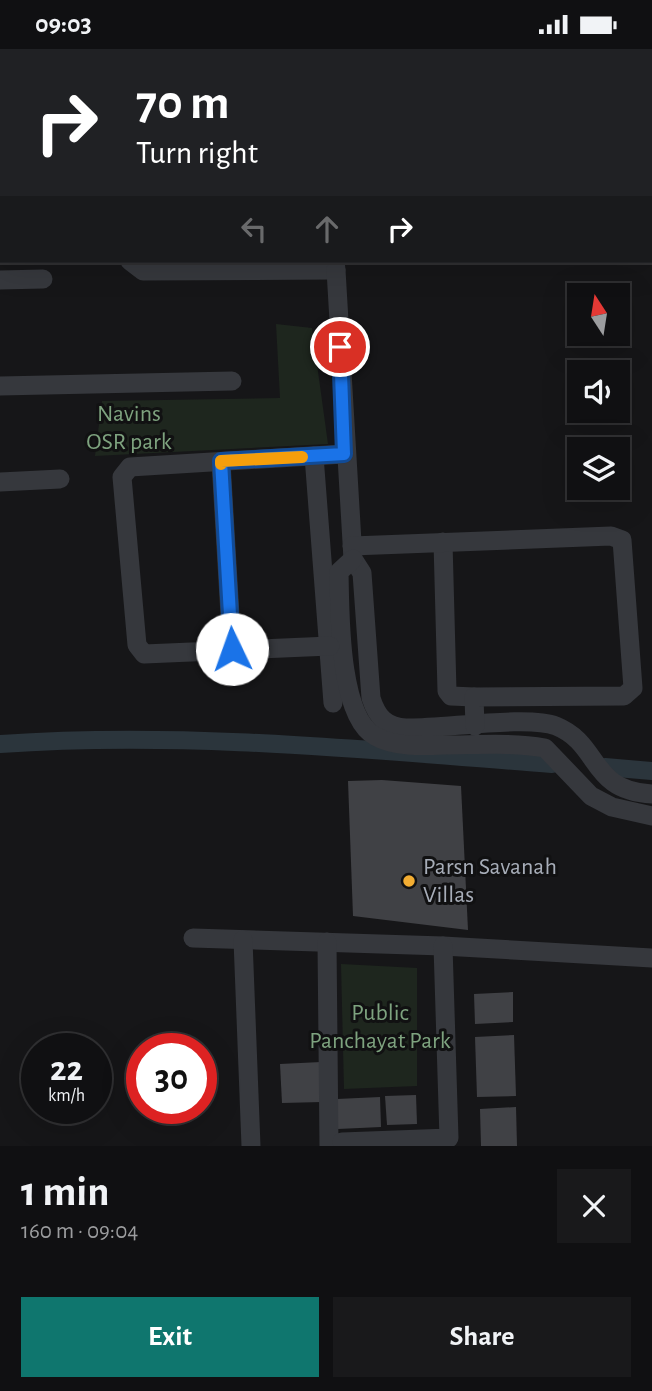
<!DOCTYPE html>
<html lang="en">
<head>
<meta charset="utf-8">
<style>
	:root { --surface:#101012; --page:#19191b; --text:#f1f3f6; --muted:#9c9d9f; --line:#303032; --accent:#0f766e }
	body { margin:0; font-family:"Alegreya Sans",sans-serif; background:var(--page); color:var(--text); height:100vh; display:flex; flex-direction:column; font-size:26px; white-space:nowrap }
	* { box-sizing:border-box; margin:0 }
	p { font-size:23px; color:var(--muted) }
	.icon { flex:none; width:38px; height:38px; fill:none; stroke:currentColor; stroke-width:2; stroke-linecap:round; stroke-linejoin:round }
	.map { position:relative; height:1097px; overflow:hidden }
	.drawer { display:flex; flex-direction:column; background:var(--surface); flex:1 }
	.drawer>* { flex:none }
	.banner { position:absolute; left:0px; top:0px; width:653px; height:214px; box-shadow:0 7px 28px #0002,0 0 0 2px var(--line); background:#202124; color:#fff; overflow:hidden }
	.needle { width:46px; rotate:348deg }
	.controls { position:absolute; left:567px; top:234px; display:grid; gap:14px }
	.controls a { display:grid; place-items:center; width:63px; height:63px; border-radius:0px; background:var(--surface); box-shadow:0 7px 28px #0002,0 0 0 2px var(--line); font-size:35px }
	.speed { position:absolute; left:21px; top:984px; display:flex; gap:14px; font-size:35px; font-weight:700; text-align:center }
	.speed>* { display:grid; place-content:center; width:91px; height:91px; border-radius:50%; background:var(--surface); box-shadow:0 7px 28px #0002,0 0 0 2px var(--line); line-height:1 }
	.speed small { font-size:18px; font-weight:400 }
	.speed .limit { border:10px solid #d22; background:#fff; color:#111 }
	.pin { position:absolute; display:grid; place-items:center; width:60px; height:60px; color:#fff; margin:-30px; border:4px solid #fff; border-radius:50%; box-shadow:0 2px 7px #0007 }
	.me { position:absolute; width:77px; margin:-38px; rotate:357deg; stroke-linejoin:round; filter:drop-shadow(0 0 5px #0008) }
	.turn { display:flex; align-items:center; gap:24px; height:147px; padding:0 21px; font-size:32px }
	.turn .icon { width:91px; height:91px; stroke-width:2.5 }
	.turn b { display:block; font-size:49px; line-height:60px }
	.lanes { display:flex; align-items:center; height:66px; padding:0 21px; background:#0003; justify-content:center; gap:35px; direction:ltr }
	.lanes .off { opacity:.35 }
	.round { display:grid; place-items:center; flex:none; width:74px; height:74px; border-radius:0px; background:var(--page) }
	.summary { display:flex; align-items:center; justify-content:space-between; height:119px; padding:0 21px }
	h1 { font-size:42px; font-weight:700; line-height:52px }
	.primary-button { display:flex; gap:14px; margin-top:auto; padding:14px 21px }
	.primary-button a { flex:1; height:80px; border-radius:0px; background:var(--accent); color:#fff; font-size:28px; font-weight:700; line-height:80px; text-align:center }
	.primary-button a+a { background:var(--page); color:var(--text) }
	.status { display:flex; justify-content:space-between; align-items:center; height:49px; padding:0 35px; background:var(--surface); direction:ltr }
	.status svg { height:19px; fill:currentColor }
	.map>svg:first-child { display:block }
	.green { fill:#1e261e }
	.lines { fill:none; stroke-linecap:round; stroke-linejoin:round }
	.canal { stroke:#2b353c; stroke-width:18 }
	.building { fill:#404145 }
	.street { stroke:#36383d; stroke-width:19 }
	.route-casing { stroke:#114b97; stroke-width:18 }
	.route { stroke:#1a73e8; stroke-width:12 }
	.slow { stroke:#f59e0b; stroke-width:12 }
	.poi-dot { fill:#f3ad32; stroke:#111112; stroke-width:2.5 }
	.labels { text-anchor:middle; dominant-baseline:central; stroke-width:6; stroke-linejoin:round; paint-order:stroke }
	.park-label { font-size:24px; fill:#7ea37f; stroke:#111112 }
	.poi-label { font-size:24px; fill:#a7adb8; stroke:#111112; text-anchor:start }
</style>
</head>
<body>
<div class="status"><b>09:03</b><svg viewBox="0 0 49 12"><path d="M0 12V9h3v3zM5 12V6h3v6zM10 12V3h3v9zM15 12V0h3v12zM26 1h20v11H26zM47 4h2v5h-2z"/></svg></div>
<div class="map">
<svg width="652" height="1097" viewBox="0 0 652 1097">
	<rect width="100%" height="100%" fill="#161618"/>
	<!-- green -->
	<g class="green">
		<path d="M276 275 312 279 328 395 95 407 102 352 280 349Z"/>
		<path d="M341 915 417 919V1037L344 1040Z"/>
	</g>
	<g class="lines">
		<!-- canal -->
		<g class="canal">
			<path d="M0 695C183 682 369 701 552 715"/>
			<path d="M605 718 652 722"/>
		</g>
	</g>
	<!-- building -->
	<g class="building">
		<path d="M382 731 461 737 468 881 353 867 348 732Z"/>
		<path d="M513 943V973L475 975 474 945Z"/>
		<path d="M514 986 516 1047 477 1048 475 988Z"/>
		<path d="M321 1013 322 1053 282 1054 280 1015Z"/>
		<path d="M416 1046 417 1075 387 1076 385 1047Z"/>
		<path d="M380 1048 381 1078 338 1080 337 1050Z"/>
		<path d="M516 1058 517 1097H481L480 1060Z"/>
	</g>
	<g class="lines">
		<!-- street -->
		<g class="street">
			<path d="M121 0V2"/>
			<path d="M318 0V2"/>
			<path d="M0 15H2"/>
			<path d="M0 121 2 120"/>
			<path d="M130 212 143 222 336 221 335 212"/>
			<path d="M336 221 353 510 362 524 371 649C377 668 386 678 406 679 442 680 528 666 556 677 601 695 589 742 652 745"/>
			<path d="M0 231 43 230"/>
			<path d="M0 337 232 332"/>
			<path d="M314 407 333 654"/>
			<path d="M221 413 232 600"/>
			<path d="M0 433 60 430"/>
			<path d="M443 493 447 642 451 647 474 648"/>
			<path d="M352 497 611 487 622 491 633 639 624 647 474 648 475 677"/>
			<path d="M353 510 339 523C340 560 338 667 375 687 394 698 422 697 443 696 477 696 512 693 545 699L591 747 612 758 652 767"/>
			<path d="M330 597 144 605 137 596 122 428 130 418 344 405"/>
			<path d="M193 889 443 897 652 909"/>
			<path d="M243 891 251 1097"/>
			<path d="M327 893 329 1097"/>
			<path d="M342 1093 449 1089 443 897"/>
		</g>
	</g>
	<g class="lines">
		<defs>
			<path id="route" d="M232 600 221 412 344 405 340 298"/>
		</defs>
		<!-- route casing -->
		<use href="#route" class="route-casing"/>
		<!-- route -->
		<use href="#route" class="route"/>
		<!-- slow -->
		<path class="slow" d="M221 415V412L302 408"/>
	</g>
	<!-- markers -->
	<circle class="poi-dot" cx="409" cy="832" r="7"/>
	<g class="labels">
		<!-- park labels -->
		<g class="park-label">
			<text x="129" y="365">Navins<tspan x="129" dy="28">OSR park</tspan></text>
			<text x="380" y="964">Public<tspan x="380" dy="28">Panchayat Park</tspan></text>
		</g>
		<!-- poi labels -->
		<g class="poi-label">
			<text x="423" y="818">Parsn Savanah<tspan x="423" dy="28">Villas</tspan></text>
		</g>
	</g>
</svg>
<div class="controls">
<a><svg class="needle" viewBox="-14 -14 28 28"><path d="M0-13l5 13h-10z" fill="#e53935"/><path d="M0 13l5-13h-10z" fill="#9c9d9f"/></svg></a>
<a><svg class="icon" aria-label="sound" viewBox="0 0 24 24"><path d="M4 9h4l5-4v14l-5-4H4zM17 9q2 3 0 6"/></svg></a>
<a><svg class="icon" aria-label="layers" viewBox="0 0 24 24"><path d="M12 4l9 5-9 5-9-5zM3 14l9 5 9-5"/></svg></a>
</div>
<div class="speed"><div>22<small>km/h</small></div><div class="limit">30</div></div>
<div class="pin" style="left:340px;top:298px;background:#d93025"><svg class="icon" aria-label="arrive" viewBox="0 0 24 24"><path d="M6 21V4h12l-3 4 3 4H6"/></svg></div>
<svg class="me" style="left:232px;top:600px" viewBox="-20 -20 40 40"><circle r="19" fill="#fff"/><path d="M0-13L10 11 0 6-10 11z" fill="#1a73e8"/></svg>
<div class="banner">
<div class="turn"><svg class="icon" aria-label="right" viewBox="0 0 24 24"><path d="M7 20v-9h11M14 6l5 5-5 5"/></svg><div><b>70 m</b>Turn right</div></div>
<div class="lanes"><svg class="icon off" aria-label="left" viewBox="0 0 24 24"><path d="M17 20v-9H6M10 6l-5 5 5 5"/></svg><svg class="icon off" aria-label="ahead" viewBox="0 0 24 24"><path d="M12 20V5M6 11l6-6 6 6"/></svg><svg class="icon" aria-label="right" viewBox="0 0 24 24"><path d="M7 20v-9h11M14 6l5 5-5 5"/></svg></div>
</div>
</div>
<section class="drawer">
<div class="summary"><div><h1>1 min</h1><p>160 m · 09:04</p></div><a class="round"><svg class="icon" aria-label="close" viewBox="0 0 24 24"><path d="M6 6l12 12M18 6L6 18"/></svg></a></div>
<div class="primary-button"><a>Exit</a><a>Share</a></div>
</section>
</body>
</html>
